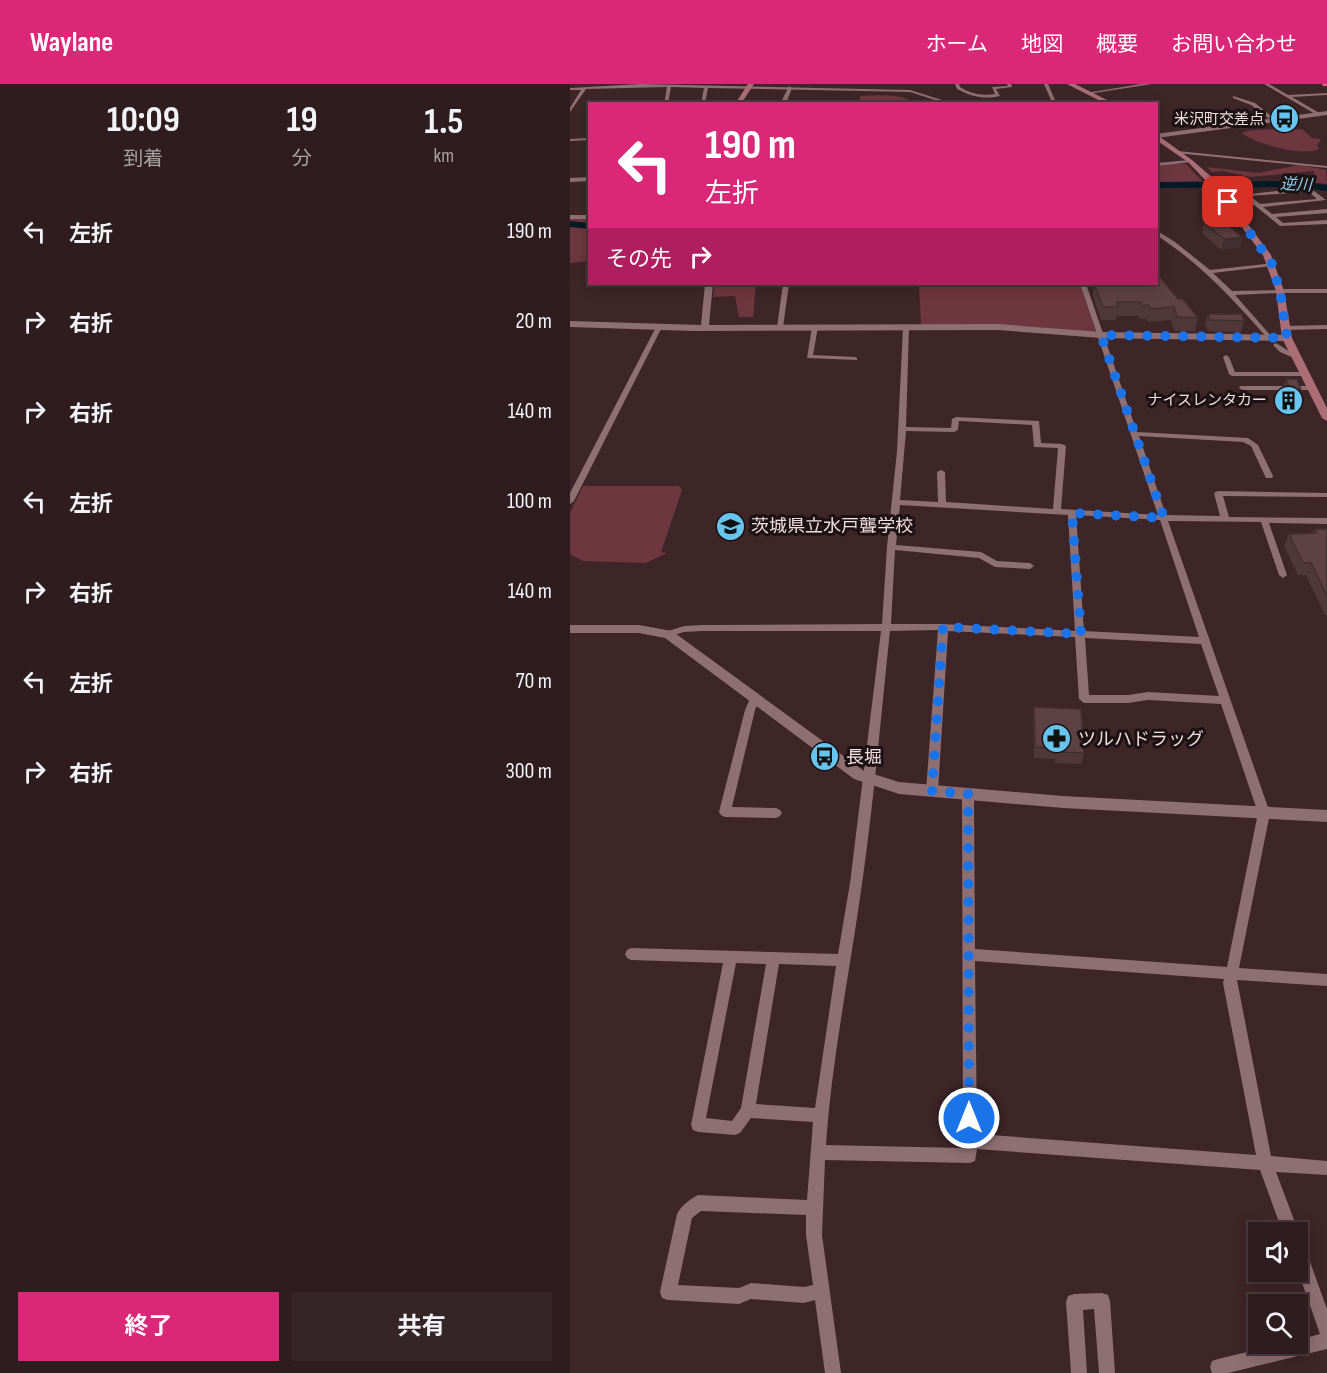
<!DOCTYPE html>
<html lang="ja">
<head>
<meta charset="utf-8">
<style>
	:root { --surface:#2e1c1e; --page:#362527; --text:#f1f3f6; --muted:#a7a1a4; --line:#493a3c; --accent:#db2777 }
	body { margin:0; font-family:"Sofia Sans Condensed","Noto Sans JP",sans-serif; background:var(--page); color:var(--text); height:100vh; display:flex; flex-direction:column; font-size:22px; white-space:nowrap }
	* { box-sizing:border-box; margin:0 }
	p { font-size:20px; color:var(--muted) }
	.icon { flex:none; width:33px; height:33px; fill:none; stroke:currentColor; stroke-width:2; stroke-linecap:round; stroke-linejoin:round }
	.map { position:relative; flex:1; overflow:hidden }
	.sheet { display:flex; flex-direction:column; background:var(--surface); width:570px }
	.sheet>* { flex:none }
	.guide { position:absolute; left:18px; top:18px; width:570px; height:183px; border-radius:0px; box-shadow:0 3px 15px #0003,0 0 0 2px var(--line); background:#db2777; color:#fff; overflow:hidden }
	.tools { position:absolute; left:678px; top:1138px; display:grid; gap:12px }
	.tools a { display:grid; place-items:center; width:60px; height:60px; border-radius:0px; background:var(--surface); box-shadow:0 3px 15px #0003,0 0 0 2px var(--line); font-size:30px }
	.pin { position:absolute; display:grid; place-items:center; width:51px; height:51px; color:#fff; margin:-26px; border-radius:12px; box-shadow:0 3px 9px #0006 }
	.me { position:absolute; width:66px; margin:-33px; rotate:0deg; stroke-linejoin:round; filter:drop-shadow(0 0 4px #0008) }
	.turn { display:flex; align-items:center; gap:21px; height:126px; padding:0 18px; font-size:27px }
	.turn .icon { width:78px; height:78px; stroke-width:2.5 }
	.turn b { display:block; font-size:42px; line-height:51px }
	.then { display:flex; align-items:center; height:57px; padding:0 18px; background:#0003; gap:12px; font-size:22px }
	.eta { display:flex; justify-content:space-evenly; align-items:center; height:102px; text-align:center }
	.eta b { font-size:36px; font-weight:700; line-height:42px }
	.cta { display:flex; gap:12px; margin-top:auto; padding:12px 18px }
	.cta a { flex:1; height:69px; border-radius:0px; background:var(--accent); color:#fff; font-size:24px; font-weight:700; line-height:69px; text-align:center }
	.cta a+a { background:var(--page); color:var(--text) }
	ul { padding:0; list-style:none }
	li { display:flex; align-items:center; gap:18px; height:90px; padding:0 18px }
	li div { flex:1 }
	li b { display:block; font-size:22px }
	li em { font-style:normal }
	header { display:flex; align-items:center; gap:36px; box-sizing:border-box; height:84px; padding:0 30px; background:var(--accent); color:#fff }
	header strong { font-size:28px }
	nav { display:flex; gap:33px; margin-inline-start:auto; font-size:21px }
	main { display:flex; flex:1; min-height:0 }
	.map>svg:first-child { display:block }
	.green { fill:#6e373f }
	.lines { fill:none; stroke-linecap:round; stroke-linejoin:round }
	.river { fill:#001b27; fill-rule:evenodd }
	.minor { fill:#8e6f72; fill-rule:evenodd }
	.tertiary { fill:#8e6f72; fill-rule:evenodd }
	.secondary { fill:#ab6e77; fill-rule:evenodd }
	.trunk { fill:#db6b7f; fill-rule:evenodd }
	.wall { fill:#50383a }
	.shaded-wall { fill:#412e30 }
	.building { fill:#5d4144; stroke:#412e30; stroke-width:1.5 }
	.route { stroke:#1a73e8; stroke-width:10; stroke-dasharray:0 18 }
	.labels { text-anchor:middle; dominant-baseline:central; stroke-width:6; stroke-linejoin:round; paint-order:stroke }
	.far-poi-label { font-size:15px; fill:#efdddf; stroke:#1d1213; text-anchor:end }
	.far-water-label { font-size:16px; font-style:italic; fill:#8ed1f2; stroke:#1d1213 }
	.poi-label { font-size:18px; fill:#efdddf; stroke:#1d1213; text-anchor:start }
</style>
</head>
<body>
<header>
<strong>Waylane</strong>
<nav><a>ホーム</a><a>地図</a><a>概要</a><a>お問い合わせ</a></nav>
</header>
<main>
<section class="sheet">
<div class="eta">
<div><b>10:09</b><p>到着</p></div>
<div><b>19</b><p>分</p></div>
<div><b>1.5</b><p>km</p></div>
</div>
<ul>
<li><svg class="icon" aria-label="left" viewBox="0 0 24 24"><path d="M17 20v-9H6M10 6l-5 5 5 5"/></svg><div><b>左折</b></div><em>190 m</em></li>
<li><svg class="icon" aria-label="right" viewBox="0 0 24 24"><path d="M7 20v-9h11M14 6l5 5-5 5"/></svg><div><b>右折</b></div><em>20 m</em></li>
<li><svg class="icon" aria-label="right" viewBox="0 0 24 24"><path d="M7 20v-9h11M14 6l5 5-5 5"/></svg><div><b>右折</b></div><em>140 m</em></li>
<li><svg class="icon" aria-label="left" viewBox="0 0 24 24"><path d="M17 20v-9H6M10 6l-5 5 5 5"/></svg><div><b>左折</b></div><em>100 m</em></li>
<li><svg class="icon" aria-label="right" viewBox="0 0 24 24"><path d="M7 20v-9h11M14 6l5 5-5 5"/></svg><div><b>右折</b></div><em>140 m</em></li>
<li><svg class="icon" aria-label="left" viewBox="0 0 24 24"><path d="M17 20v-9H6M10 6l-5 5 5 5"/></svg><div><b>左折</b></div><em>70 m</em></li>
<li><svg class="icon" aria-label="right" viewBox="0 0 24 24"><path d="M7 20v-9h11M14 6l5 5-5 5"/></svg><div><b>右折</b></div><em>300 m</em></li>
</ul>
<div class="cta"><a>終了</a><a>共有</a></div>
</section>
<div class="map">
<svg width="757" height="1289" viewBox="0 0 757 1289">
	<rect width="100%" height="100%" fill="#3e2528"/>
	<!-- green -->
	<g class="green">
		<path d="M290 12C305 12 326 9 339 16L327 19H290Z"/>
		<path d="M732 45 742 54 751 55 747 61 749 65C734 73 684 60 672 49 679 44 720 46 732 45Z"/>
		<path d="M586 78 616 80 634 99 587 100Z"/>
		<path d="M729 81 756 86 757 100 734 97 735 95 743 92 744 87 680 93 652 87 642 88 637 83 688 89Z"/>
		<path d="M0 135H19V177L0 179Z"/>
		<path d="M145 200H186L183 233H169L165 212 143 213Z"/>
		<path d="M349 200H510L526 249 457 242 351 241Z"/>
		<path d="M13 402H109L112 406 91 468 97 469 76 479 13 477 0 470V429Z"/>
	</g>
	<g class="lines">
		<!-- river -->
		<g class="river">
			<path d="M726 97 757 101V107L726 103 586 104V98Z"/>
			<path d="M0 137 20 139V145L0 143Z"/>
		</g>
		<!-- minor -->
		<g class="minor">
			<path d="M70 0 340 6 385 20H377L340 8 138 4 135 20H131L134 4 101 3 98 20H94L97 3 16 5 0 28V24L11 6H0V4Z"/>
			<path d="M385 0H389L390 3C401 10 412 12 425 10L422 3 438 2 437 0H441L442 3 426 5 430 12C414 16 400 12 387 5Z"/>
			<path d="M474 0H478L485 16 484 20H480L481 16Z"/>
			<path d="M571 0H582L518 10 516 9Z"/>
			<path d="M694 0H699L718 11 757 9V11L722 13 751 30 747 31Z"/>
			<path d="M663 12 685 19 706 36 702 37 681 21 663 14Z"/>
			<path d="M20 54V56L0 57V55Z"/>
			<path d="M608 67 757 82V84L606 69Z"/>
			<path d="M620 76 622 78 586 82V79Z"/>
			<path d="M734 104 744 107 756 116 693 123 702 130 757 125V129L706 133 713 139 757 136V140L710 142 672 111ZM734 108 740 109 747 115 690 120 680 112Z"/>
			<rect x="0" y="131" width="20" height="4"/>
			<path d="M586 146 605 158 640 186 704 179V181L702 182 643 189 662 207 712 206V208L710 209 665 211 702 253V255H698C664 216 630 179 586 151Z"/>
			<path d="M213 200H219L213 243 210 245 207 243Z"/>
			<path d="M510 200H516L567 348 678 354 688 361 703 392 702 394H696L681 362 673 358 569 352 596 431 650 432 644 409 648 407 757 409V413L653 412 659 433 757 434V440L699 439 717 491 713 494 709 491 691 438 598 437 700 729 669 884 757 890V902L667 896 701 1072 757 1077V1091L706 1088 729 1149 728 1152V1149H713L690 1086 407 1065 405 1077 400 1079 255 1076 252 1151 271 1289H255L245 1216 234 1219 181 1215 169 1220 98 1216 92 1214 90 1208 107 1130C111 1122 120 1115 128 1111L237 1116 243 1038 181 1034 170 1049 165 1051 128 1048 123 1046 121 1041 153 879 61 876 57 874 55 870 57 866 61 864 268 870 280 799 311 547H132L114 548 98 553 93 550 95 548 114 542 132 541 312 540 317 463 327 367 333 244 336 242 339 244 336 343 381 344 382 335 386 333 469 337 471 359 492 360 496 362 491 425 588 431ZM389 337 462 341 464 363 488 364 483 425 376 418 375 388 371 386 367 388 368 418 330 416 336 347 384 348 388 346ZM330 421 498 431 505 547 373 540H321L325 466 409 474 425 483 460 485 464 482 460 479 427 477 411 468 326 461ZM506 431 590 436 629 553 514 547ZM368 546 356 707 358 710 362 712 366 710 368 707 378 547 505 553 509 615 514 619H558L578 616 651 620 688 729 657 883 405 865 404 710 402 707 398 705 394 707 392 710 393 1064 256 1061C262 973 280 887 292 800 304 716 311 631 320 547ZM515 554 631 560 649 612 578 608 558 611H519ZM405 877 654 895 653 899 686 1071 407 1050ZM166 879 196 880 171 1024 162 1037 136 1034ZM209 880 266 882 245 1024 186 1020ZM131 1127 236 1131V1151L243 1201 234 1203 181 1199 169 1204 108 1201 122 1134Z"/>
			<path d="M89 241 92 243 4 417 0 420V409L86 243Z"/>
			<path d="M245 241 248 243 243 271 285 273 287 274V276L237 274 242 243Z"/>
			<path d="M757 241V245L715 246 712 244 715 242Z"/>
			<path d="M706 259 727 272 724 274 710 268 703 261Z"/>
			<path d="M656 271 659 273 665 288H733L736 290 733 292H662L659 290 653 273Z"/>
			<path d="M670 302H740L744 304 740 306H673L669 304Z"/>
			<path d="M185 611 190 615 185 626 162 723 206 724 210 726 212 729 210 732 206 734 155 733 151 731 149 728 175 626 181 612Z"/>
			<path d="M728 1159 734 1161 757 1225V1265L658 1289H642L640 1283 642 1277 648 1275 710 1260H728V1256L750 1250 728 1187Z"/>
			<path d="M532 1209 538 1211 540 1217 545 1289H529L524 1225 513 1226 517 1289H501L496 1218 498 1212 504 1210Z"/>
		</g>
		<!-- tertiary -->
		<g class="tertiary">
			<path d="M219 2 222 4 216 20H210Z"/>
			<path d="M757 27V31L586 54V50Z"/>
			<path d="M20 93V97L0 98V94Z"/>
			<path d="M135 200H143L139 241 428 240 531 248 717 251 721 254 717 257 531 254 428 246 123 247 0 243V237L131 241Z"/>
			<rect x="707" y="205" width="50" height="4"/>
			<path d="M0 541H69L102 547 294 687 329 698 493 712 757 726V738L493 724 329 710 284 695 95 554 69 549H0Z"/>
		</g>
		<!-- secondary -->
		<g class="secondary">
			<path d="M178 0H184L171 20H165Z"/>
			<path d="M497 0H505L545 20H536Z"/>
			<path d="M586 50 622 76 645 96 701 171 714 207 722 254 757 324V337L752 334 712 254 706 207 693 171 639 100 618 78 586 56Z"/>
		</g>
		<!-- trunk -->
		<path class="trunk" d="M752 0H757V2H753Z"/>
	</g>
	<!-- wall -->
	<g class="wall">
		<path d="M634 139 672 153 670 163 651 166 632 149Z"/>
		<path d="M524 200 608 215 628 234 625 247H604L601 236 578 238 576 235H570L568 232H547L546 236H531L523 212Z"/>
		<path d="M638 230 674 237 671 248 638 247 635 241Z"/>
		<path d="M716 295 731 306 726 321H715L711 311Z"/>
		<path d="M745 445H757V531H755L736 491H728L714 462 719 450 743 449Z"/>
		<path d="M464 623 514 669 511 680 485 679V675L464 674 463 634Z"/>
	</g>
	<!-- shaded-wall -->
	<path class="shaded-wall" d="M672 153 670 163 651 166 654 155Z"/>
	<!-- building -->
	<g class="building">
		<path d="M653 137 672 153 654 155 634 139Z"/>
		<path d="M586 188 608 215H613L628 234 607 233 604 223 581 225 578 221 573 222 570 218H547L548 223H533L524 200H586Z"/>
		<path d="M638 230H672L674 237 640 236Z"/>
		<path d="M716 295H727L731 306H720Z"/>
		<path d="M745 445H757V512L741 479H733L719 450 747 449Z"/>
		<path d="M464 623 511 625 514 669 487 668V664L465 663Z"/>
	</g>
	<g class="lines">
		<!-- route -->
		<path class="route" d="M399 1034 398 710 362 707 373 543 511 550 502 429 594 434 531 251 717 254 710 207 702 180 658 118"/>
	</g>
	<!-- icons -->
	<defs>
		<symbol id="bus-disc" viewBox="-11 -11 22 22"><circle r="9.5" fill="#67c4ef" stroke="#1d1213"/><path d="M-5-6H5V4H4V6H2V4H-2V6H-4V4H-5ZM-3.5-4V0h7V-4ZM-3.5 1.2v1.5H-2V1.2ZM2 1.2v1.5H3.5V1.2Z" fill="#111"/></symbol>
		<symbol id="building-disc" viewBox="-11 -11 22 22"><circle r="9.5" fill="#67c4ef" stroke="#1d1213"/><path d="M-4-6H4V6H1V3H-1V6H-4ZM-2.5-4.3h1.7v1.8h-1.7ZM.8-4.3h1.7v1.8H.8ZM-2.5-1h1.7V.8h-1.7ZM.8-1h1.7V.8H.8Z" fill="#111"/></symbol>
		<symbol id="school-disc" viewBox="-11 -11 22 22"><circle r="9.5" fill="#67c4ef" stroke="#1d1213"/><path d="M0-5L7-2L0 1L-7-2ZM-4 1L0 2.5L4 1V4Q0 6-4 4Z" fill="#111"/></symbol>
		<symbol id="pharmacy-disc" viewBox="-11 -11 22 22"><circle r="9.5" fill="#67c4ef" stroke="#1d1213"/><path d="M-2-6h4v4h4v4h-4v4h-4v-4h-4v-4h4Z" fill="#111"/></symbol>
	</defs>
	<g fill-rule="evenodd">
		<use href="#bus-disc" x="698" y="18" width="33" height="33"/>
		<use href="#building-disc" x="702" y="300" width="33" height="33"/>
		<use href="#school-disc" x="144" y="426" width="33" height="33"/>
		<use href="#pharmacy-disc" x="470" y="638" width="33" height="33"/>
		<use href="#bus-disc" x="238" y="656" width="33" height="33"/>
	</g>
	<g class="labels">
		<!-- far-poi labels -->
		<g class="far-poi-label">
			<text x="694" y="35">米沢町交差点</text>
			<text x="697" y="316">ナイスレンタカー</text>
		</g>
		<!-- far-water labels -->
		<g class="far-water-label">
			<text transform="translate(726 101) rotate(3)">逆川</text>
		</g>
		<!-- poi labels -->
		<g class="poi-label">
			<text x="181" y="442">茨城県立水戸聾学校</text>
			<text x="508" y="655">ツルハドラッグ</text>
			<text x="276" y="673">長堀</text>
		</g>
	</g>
</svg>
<div class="tools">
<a><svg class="icon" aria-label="sound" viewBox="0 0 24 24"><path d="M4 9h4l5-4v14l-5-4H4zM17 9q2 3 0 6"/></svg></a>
<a><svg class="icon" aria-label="search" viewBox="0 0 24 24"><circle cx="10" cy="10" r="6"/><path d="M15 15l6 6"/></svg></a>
</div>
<div class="pin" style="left:658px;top:118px;background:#d93025"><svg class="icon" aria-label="arrive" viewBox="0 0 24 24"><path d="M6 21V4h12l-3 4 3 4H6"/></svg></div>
<svg class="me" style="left:399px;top:1034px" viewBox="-20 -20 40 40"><circle r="17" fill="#1a73e8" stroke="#fff" stroke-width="3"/><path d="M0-11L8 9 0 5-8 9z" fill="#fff"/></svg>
<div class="guide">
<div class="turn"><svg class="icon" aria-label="left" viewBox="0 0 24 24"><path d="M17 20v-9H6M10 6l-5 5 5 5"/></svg><div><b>190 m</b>左折</div></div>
<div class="then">その先<svg class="icon" aria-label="right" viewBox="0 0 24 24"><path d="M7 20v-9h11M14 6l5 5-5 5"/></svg></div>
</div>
</div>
</main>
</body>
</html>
